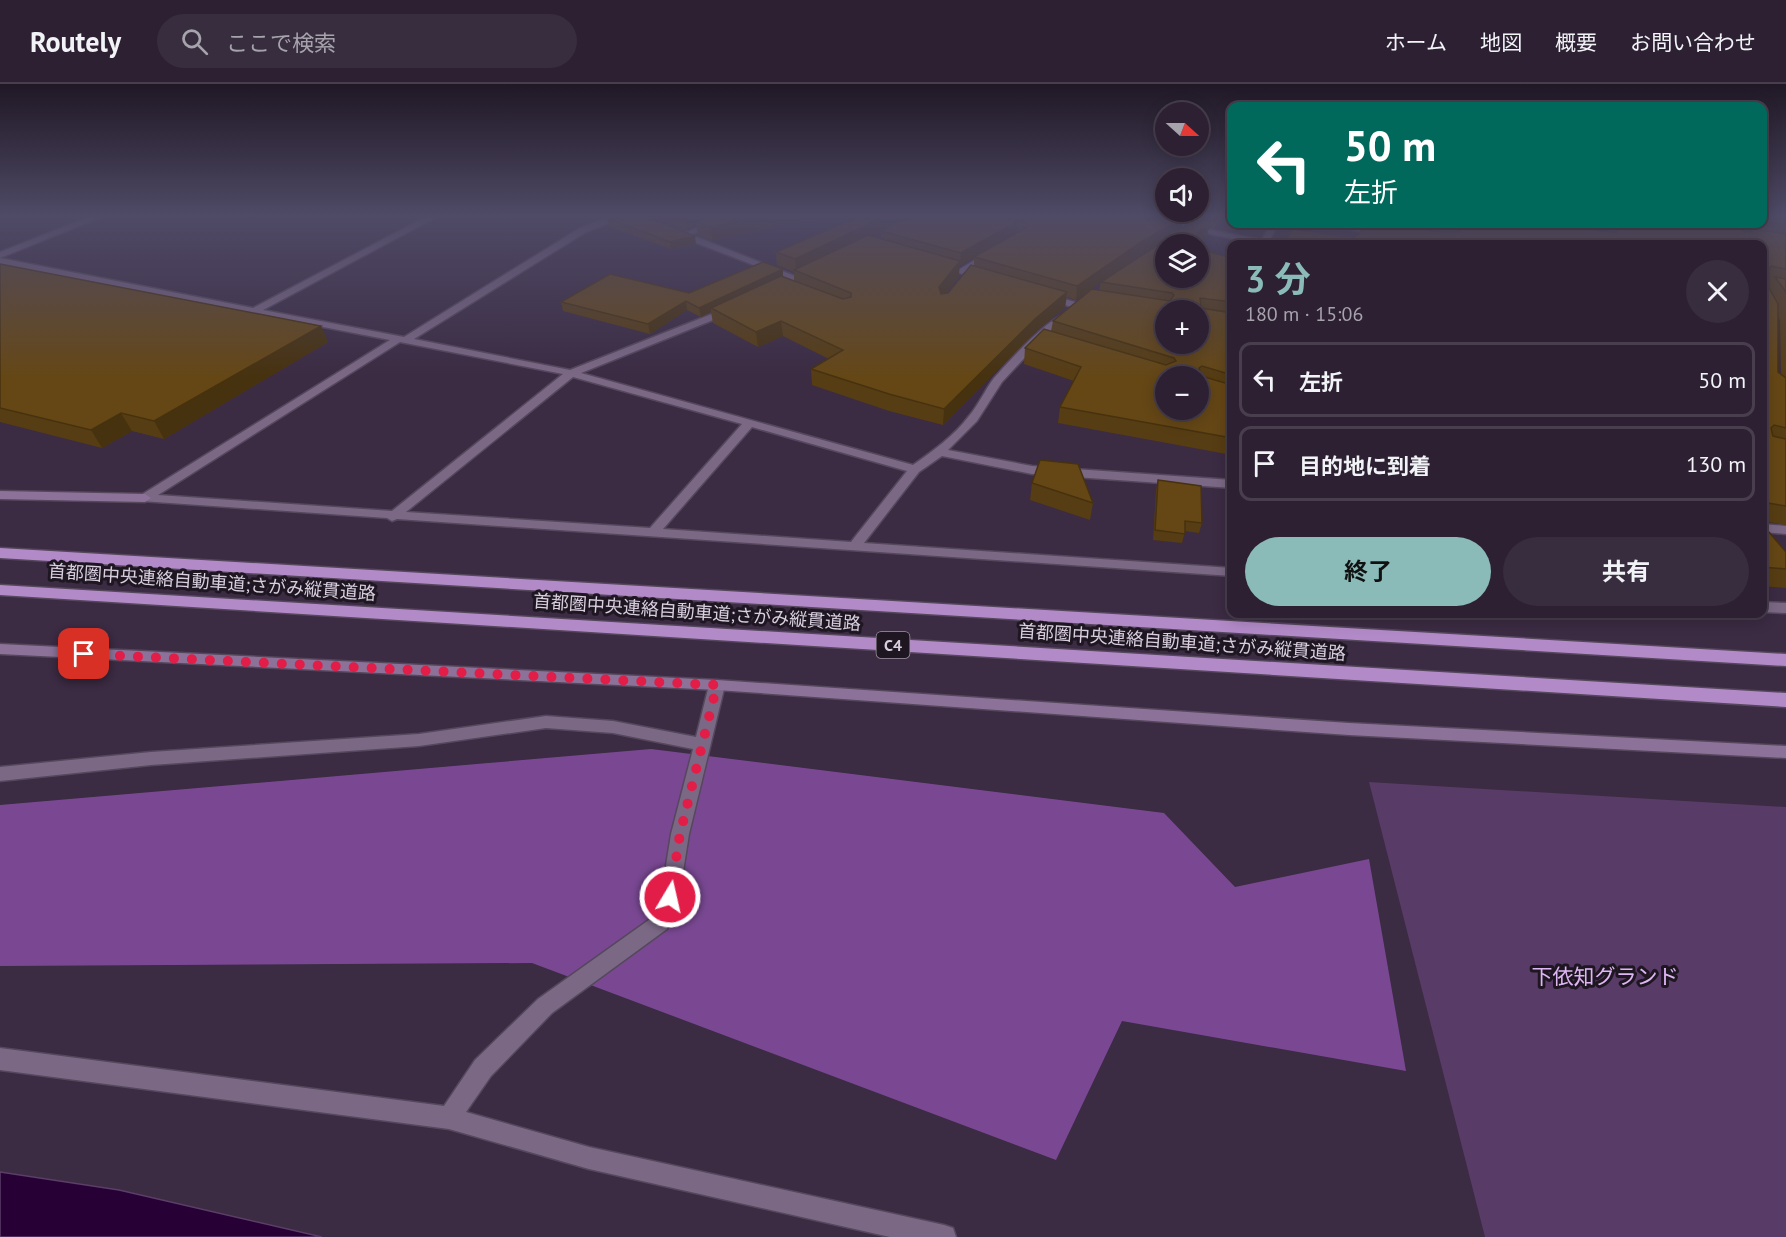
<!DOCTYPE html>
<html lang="ja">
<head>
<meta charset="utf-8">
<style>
	:root { --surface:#2c2032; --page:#382d3e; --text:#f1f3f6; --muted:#a6a3ac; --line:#483e4d; --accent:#8bbbb9 }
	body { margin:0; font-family:"PT Sans","Noto Sans JP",sans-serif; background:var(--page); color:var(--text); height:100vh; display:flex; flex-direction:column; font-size:22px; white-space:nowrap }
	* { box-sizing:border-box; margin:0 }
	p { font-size:20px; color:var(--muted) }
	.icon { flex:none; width:33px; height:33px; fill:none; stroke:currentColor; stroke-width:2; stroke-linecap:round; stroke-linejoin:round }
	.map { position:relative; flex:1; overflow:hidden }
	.side { position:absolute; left:1227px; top:156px; width:540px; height:378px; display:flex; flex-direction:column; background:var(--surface); border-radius:12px; box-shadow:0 3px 15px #0003,0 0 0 2px var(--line) }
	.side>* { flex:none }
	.top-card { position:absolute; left:1227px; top:18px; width:540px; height:126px; border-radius:12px; box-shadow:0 3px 15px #0003,0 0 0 2px var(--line); background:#00695c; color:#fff; overflow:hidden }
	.needle { width:39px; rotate:111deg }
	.buttons { position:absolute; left:1155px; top:18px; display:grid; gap:12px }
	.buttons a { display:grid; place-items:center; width:54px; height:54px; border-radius:50%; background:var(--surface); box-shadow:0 3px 15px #0003,0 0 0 2px var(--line); font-size:30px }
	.pin { position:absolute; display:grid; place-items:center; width:51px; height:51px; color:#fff; margin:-26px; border-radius:12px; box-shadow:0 3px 9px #0006 }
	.me { position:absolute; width:66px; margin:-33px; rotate:9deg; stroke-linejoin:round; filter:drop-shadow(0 0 4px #0008) }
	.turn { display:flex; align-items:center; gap:21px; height:126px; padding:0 18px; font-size:27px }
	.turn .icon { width:78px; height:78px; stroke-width:2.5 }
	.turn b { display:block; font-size:42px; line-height:51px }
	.round { display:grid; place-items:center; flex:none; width:63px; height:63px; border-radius:32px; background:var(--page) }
	.summary { display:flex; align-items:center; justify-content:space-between; height:102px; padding:0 18px }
	h1 { font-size:36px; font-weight:700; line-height:45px; color:var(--accent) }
	.cta { display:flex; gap:12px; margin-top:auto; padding:12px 18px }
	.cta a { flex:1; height:69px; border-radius:36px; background:var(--accent); color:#111; font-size:24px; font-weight:700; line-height:69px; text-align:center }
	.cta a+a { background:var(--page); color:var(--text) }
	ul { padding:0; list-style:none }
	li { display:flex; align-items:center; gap:18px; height:75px; margin:0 12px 9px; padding:0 6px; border:3px solid var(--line); border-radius:12px }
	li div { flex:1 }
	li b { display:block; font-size:22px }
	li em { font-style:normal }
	header { display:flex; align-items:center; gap:36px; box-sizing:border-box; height:84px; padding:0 30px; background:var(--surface); border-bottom:2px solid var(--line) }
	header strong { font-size:28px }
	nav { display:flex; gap:33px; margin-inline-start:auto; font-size:21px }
	.search { width:420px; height:54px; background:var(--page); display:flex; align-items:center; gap:15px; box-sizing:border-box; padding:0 21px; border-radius:33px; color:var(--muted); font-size:22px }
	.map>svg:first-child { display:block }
	.green { fill:#583b67 }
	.forest { fill:#7a4893 }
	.water { fill:#270036; stroke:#5c3e68; stroke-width:1.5 }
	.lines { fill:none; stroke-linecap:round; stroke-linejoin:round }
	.lane-casing { stroke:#55475c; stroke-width:2 }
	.street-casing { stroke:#55475c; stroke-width:3 }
	.secondary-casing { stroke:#55475c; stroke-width:3 }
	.highway-casing { stroke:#55475c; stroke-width:3 }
	.lane { fill:#7b6885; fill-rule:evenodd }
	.street { fill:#7b6885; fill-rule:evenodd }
	.secondary { fill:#8c7299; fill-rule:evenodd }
	.highway { fill:#b28ac8; fill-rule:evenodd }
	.wall { fill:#573d13; fill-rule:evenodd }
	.shaded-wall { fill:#47320f }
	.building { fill:#654716; stroke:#47320f; stroke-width:1.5; fill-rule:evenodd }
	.route { stroke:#e11d48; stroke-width:10; stroke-dasharray:0 18 }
	.labels { text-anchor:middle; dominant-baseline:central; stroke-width:6; stroke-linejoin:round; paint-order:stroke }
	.shield { fill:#1e1722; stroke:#a097a6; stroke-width:1.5 }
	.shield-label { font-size:16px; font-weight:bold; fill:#d8cede }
	.street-label { font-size:18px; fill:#d8cede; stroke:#1e1722 }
	.near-park-label { font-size:21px; fill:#deb6f4; stroke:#1e1722 }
</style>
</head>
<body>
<header>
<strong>Routely</strong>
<div class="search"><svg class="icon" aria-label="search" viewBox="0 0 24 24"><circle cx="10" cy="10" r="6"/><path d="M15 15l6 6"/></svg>ここで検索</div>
<nav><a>ホーム</a><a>地図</a><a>概要</a><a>お問い合わせ</a></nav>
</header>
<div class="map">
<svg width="1786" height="1153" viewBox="0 0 1786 1153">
	<rect width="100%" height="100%" fill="#3b2b43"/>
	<!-- green -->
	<path class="green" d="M1369 698 1786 723V1153H1485Z"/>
	<!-- forest -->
	<path class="forest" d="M651 665 1164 729 1235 803 1369 775 1406 987 1122 937 1056 1076 532 879 0 882V721Z"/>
	<!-- water -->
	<path class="water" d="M0 1088 119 1106 322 1153H0Z"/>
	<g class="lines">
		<defs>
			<g id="lane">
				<path d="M725 131H735L687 153 680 151Z"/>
				<path d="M986 169 993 171 962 190 955 188Z"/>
			</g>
			<g id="street">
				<path d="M94 131H106L0 174V168Z"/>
				<path d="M429 131H440L263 226 404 253 580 144 616 131H629L586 148 414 255 570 286 727 224H733V228L581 289 913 381C933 367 954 352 969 332 979 320 985 306 994 294 1006 280 1054 227 1070 229V233L1041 256 1002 298 977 337 948 366 1032 382 1232 396V404L1032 390 942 372 919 388 864 459 1232 484V492L397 435 392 437 387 434 141 417V411L390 256 0 180V174L253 224ZM400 258 563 290 392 427 158 411ZM573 293 742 340 650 444 406 428ZM752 343 907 387 851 458 663 445Z"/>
				<path d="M1118 131H1136L1262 156 1270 140H1278L1268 160H1259Z"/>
				<path d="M1322 140H1337L1385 150 1381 152Z"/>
				<path d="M673 146H679L800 194 793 196 673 150Z"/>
				<path d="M1047 210 1082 220 1084 222 1079 225 1044 215 1042 213Z"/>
				<path d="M1762 440 1786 442V450L1762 448Z"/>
				<path d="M1762 518 1786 519V529L1762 528Z"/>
				<path d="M717 596 725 601 689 750 679 813 667 845 552 929 491 992 466 1028 589 1063 944 1141 953 1144 956 1153H890L589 1085 449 1045 0 986V964L444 1022 475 976 538 915 653 833 661 813 671 750 693 665 613 649 546 644 419 662 151 681 0 697V683L151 668 419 650 546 632 613 637 696 653 709 601Z"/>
			</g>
			<g id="secondary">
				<path d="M0 407 145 410 151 414 145 418 0 415Z"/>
				<path d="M0 560 717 596 1349 639 1786 662V674L1349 651 717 606 0 570Z"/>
			</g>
			<g id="highway">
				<path d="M0 464 1786 570V582L0 474Z"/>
				<path d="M0 501 1786 609V623L0 511Z"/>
			</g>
		</defs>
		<!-- lane casing -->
		<use href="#lane" class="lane-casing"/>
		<!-- street casing -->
		<use href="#street" class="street-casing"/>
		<!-- secondary casing -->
		<use href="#secondary" class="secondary-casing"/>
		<!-- highway casing -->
		<use href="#highway" class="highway-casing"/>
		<!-- lane -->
		<use href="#lane" class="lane"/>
		<!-- street -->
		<use href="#street" class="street"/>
		<!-- secondary -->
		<use href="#secondary" class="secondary"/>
		<!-- highway -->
		<use href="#highway" class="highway"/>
	</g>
	<!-- wall -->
	<g class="wall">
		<path d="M648 131H824L712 156 698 151 696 141 686 146Z"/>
		<path d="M862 131H1229L1215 144 1209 143 1207 152 1197 160H1166L1232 174V371L1058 339 1060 323 1074 297 1024 280 1025 264 1051 247 1053 237 1099 206 1101 198 1076 216 1067 213 1065 223 1033 250 943 341 889 327 812 301 811 285 829 275 783 252 758 263 713 239 711 228 701 233 687 226 650 250 563 227 561 218 689 209 783 193 794 197V188L777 181 776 168ZM1183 138 1192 140 1181 144ZM881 148V155L871 152ZM1166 155 1103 196 1139 171ZM974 174V181L948 209 945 210 959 192V182Z"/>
		<path d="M1762 131H1786V441L1762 437V160L1353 154 1369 142V140H1545L1609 148 1608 140H1762ZM1778 229 1780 237 1781 290 1778 288Z"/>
		<path d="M607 134 696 160 671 165 608 142Z"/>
		<path d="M0 180 321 242 328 258 164 355 132 347 102 364 0 338Z"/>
		<path d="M1158 396 1202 439 1199 449 1185 447 1182 459 1153 456 1156 406Z"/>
		<path d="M1032 399 1093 419 1090 436 1030 416Z"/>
		<path d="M1762 440 1786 468V504L1762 502Z"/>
	</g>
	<!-- shaded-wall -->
	<g class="shaded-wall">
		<path d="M688 131H718L696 138V141L686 146 684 133Z"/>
		<path d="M765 131H824L712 156 711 143Z"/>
		<path d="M888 131H915L881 147V148L798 188 796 187 795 175Z"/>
		<path d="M1229 131 1215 144 1218 132Z"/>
		<path d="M1183 134 1181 147 1139 171 1076 216 1077 202 1141 158Z"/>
		<path d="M1018 137 1017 150 974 173V174L960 182 961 169Z"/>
		<path d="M1210 138 1207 152 1197 160H1185Z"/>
		<path d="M695 152 696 160 671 165 670 158Z"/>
		<path d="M960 177 959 192 938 218 939 203Z"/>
		<path d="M783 185V194L711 224V228L701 233 699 224Z"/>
		<path d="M1067 208 1065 223 1033 250 943 341 944 325 1035 235Z"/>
		<path d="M686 217 687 226 650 250 648 240Z"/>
		<path d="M781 237 783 252 758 263 756 248Z"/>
		<path d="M321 242 328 258 164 355 154 337Z"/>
		<path d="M121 329 132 347 102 364 91 346Z"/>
	</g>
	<!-- building -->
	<g class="building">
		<path d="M614 131H641L695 152 670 158 607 134Z"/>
		<path d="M710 131H765L711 143 696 138Z"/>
		<path d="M862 131H888L795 175 776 168Z"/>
		<path d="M911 131H1170L1183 134 1141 158 1077 202 974 173 1027 143V139L1018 137 961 169 881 147Z"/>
		<path d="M1762 131H1786V140L1762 137Z"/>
		<path d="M1199 137 1210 138 1185 160H1166V194H1198V165L1232 174V218L1200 214 1201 224 1232 229V291L1202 282 1199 284 1201 292 1232 301V354L1060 323 1081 283 1025 264 1044 245 1166 281 1176 277 1174 274 1053 237 1092 205 1170 217 1174 211 1172 209 1101 198 1170 153 1171 148ZM1166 226H1198V260H1166ZM1166 292H1198V326H1166Z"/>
		<path d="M1370 140H1384L1442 148H1460L1459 144 1434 140H1545L1618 149 1617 140H1713L1739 143 1743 148H1751L1753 145 1786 150V185L1771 182 1769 185V204L1778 220V288L1786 294V344L1774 341 1771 344 1773 352 1786 355V422L1762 418V160H1284L1292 145 1353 154 1369 141Z"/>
		<path d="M868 151 960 177 939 203 941 210 948 209 971 181 1067 208 1035 235 944 325 889 310 811 285 843 266 781 237 756 248 711 224 781 192 843 215 851 213V209L794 186Z"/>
		<path d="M763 178 783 185 699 224 686 217 648 240 561 218 610 190 689 209Z"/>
		<path d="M0 180 321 242 154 337 121 329 91 346 0 324Z"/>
		<path d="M1775 193 1786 195V208Z"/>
		<path d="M1040 376 1078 380 1093 419 1032 399Z"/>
		<path d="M1158 396 1201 402 1202 439 1185 437V450L1155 446Z"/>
		<path d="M1762 440 1786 468V485L1762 483Z"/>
	</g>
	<!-- sky -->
	<linearGradient id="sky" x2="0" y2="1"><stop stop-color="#201825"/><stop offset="0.45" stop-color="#4f4a66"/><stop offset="1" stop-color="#4f4a66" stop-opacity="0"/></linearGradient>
	<rect width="1786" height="293" fill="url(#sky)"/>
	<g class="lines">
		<!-- route -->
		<path class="route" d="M84 570 717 601 680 750 670 813"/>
	</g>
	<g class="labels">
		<!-- shield labels -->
		<rect class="shield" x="876.5" y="548" width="33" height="26" rx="4.5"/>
		<g class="shield-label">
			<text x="893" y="561">C4</text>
		</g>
		<!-- street labels -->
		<g class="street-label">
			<text transform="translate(212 498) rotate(4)">首都圏中央連絡自動車道;さがみ縦貫道路</text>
			<text transform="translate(697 528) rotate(4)">首都圏中央連絡自動車道;さがみ縦貫道路</text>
			<text transform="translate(1182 558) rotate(4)">首都圏中央連絡自動車道;さがみ縦貫道路</text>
		</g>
		<!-- near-park labels -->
		<g class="near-park-label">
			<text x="1605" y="892">下依知グランド</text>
		</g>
	</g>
</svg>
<div class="buttons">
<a><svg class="needle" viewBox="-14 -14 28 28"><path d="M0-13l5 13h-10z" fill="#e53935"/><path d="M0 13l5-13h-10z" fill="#a6a3ac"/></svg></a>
<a><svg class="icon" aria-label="sound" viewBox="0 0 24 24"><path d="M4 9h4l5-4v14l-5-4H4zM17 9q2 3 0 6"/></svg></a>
<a><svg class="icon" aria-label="layers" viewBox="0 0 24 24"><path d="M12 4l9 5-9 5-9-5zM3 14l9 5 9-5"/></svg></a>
<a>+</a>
<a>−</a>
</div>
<div class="pin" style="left:84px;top:570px;background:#d93025"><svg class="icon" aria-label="arrive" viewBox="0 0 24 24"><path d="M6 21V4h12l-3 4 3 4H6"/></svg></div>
<svg class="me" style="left:670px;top:813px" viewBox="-20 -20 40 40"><circle r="17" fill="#e11d48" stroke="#fff" stroke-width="3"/><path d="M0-11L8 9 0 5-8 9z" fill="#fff"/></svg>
<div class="top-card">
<div class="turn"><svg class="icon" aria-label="left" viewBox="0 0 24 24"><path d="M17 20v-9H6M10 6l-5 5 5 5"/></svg><div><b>50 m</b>左折</div></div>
</div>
<section class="side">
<div class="summary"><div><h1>3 分</h1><p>180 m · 15:06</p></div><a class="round"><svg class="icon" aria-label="close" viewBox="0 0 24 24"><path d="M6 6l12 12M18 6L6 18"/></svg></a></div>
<ul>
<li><svg class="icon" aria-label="left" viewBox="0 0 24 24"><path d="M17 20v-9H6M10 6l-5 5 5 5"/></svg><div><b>左折</b></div><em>50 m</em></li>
<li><svg class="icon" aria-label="arrive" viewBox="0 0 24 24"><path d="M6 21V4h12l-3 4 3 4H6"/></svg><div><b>目的地に到着</b></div><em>130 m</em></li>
</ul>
<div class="cta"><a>終了</a><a>共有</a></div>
</section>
</div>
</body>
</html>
